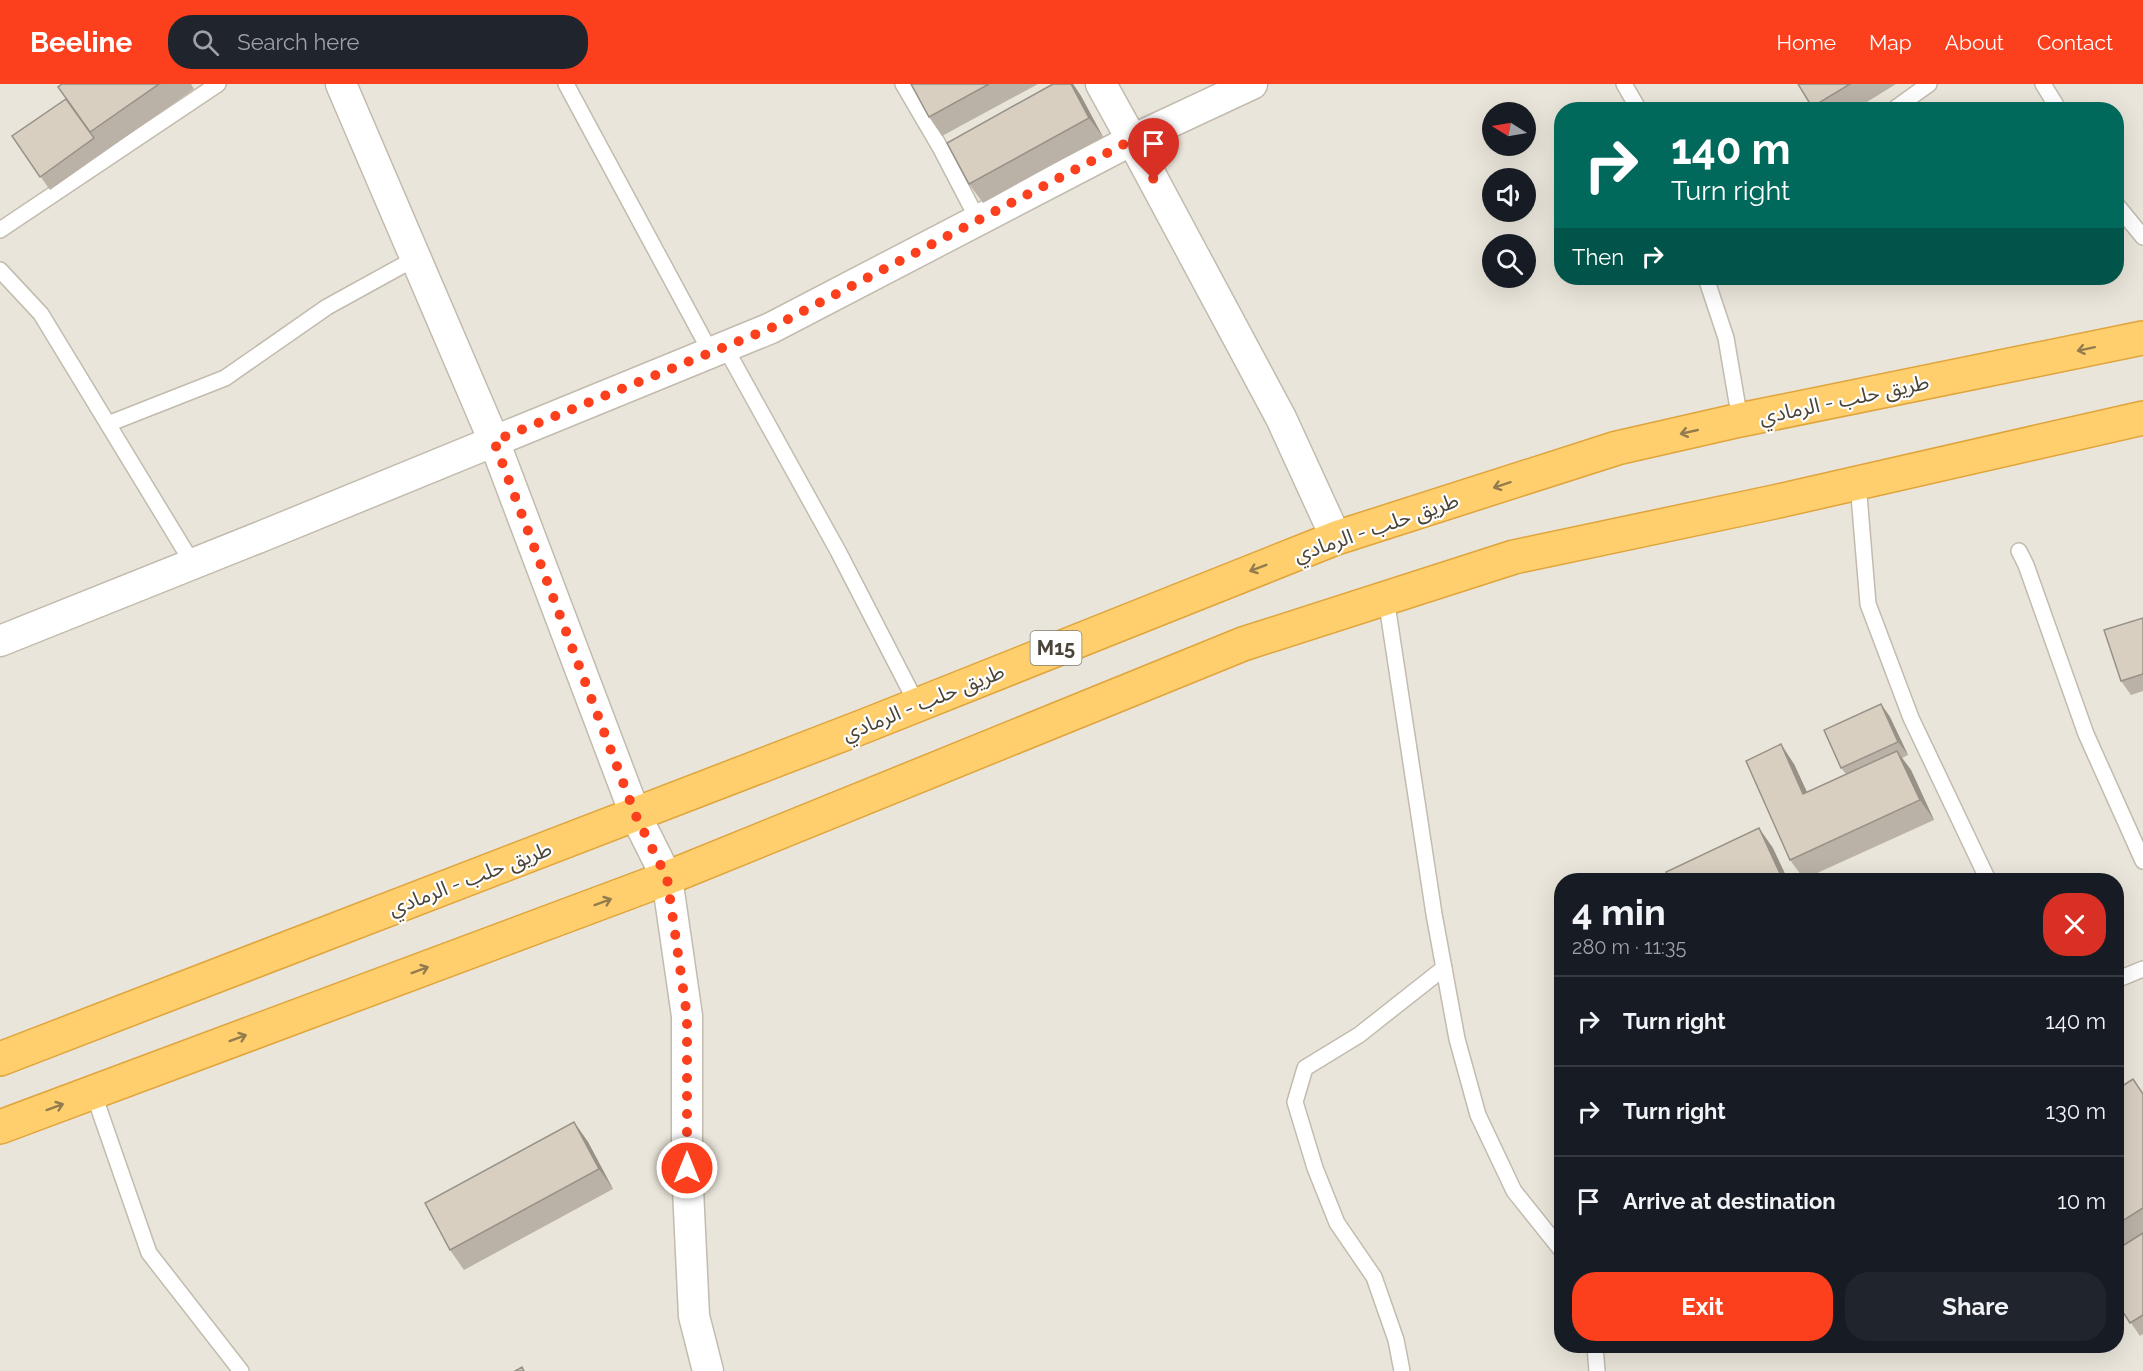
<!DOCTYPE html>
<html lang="en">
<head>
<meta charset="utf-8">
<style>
	:root { --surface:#171b24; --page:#20242c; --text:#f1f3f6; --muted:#9ea1a6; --line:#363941; --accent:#fc3f1d }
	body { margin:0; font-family:Raleway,"Noto Sans Arabic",sans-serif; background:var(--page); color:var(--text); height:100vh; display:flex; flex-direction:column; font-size:22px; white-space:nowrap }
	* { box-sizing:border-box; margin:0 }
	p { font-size:20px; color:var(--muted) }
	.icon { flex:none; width:33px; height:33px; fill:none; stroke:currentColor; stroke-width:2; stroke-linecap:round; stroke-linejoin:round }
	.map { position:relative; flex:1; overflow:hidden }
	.panel { position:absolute; left:1554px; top:789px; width:570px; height:480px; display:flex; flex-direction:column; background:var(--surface); border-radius:24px; box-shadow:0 6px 24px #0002 }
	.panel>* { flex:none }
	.top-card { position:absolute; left:1554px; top:18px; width:570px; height:183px; border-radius:24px; box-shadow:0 6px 24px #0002; background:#00695c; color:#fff; overflow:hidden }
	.needle { width:39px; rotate:281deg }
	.tools { position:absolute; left:1482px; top:18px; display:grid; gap:12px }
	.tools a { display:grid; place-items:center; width:54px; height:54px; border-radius:50%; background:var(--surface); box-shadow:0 6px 24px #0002; font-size:30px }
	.pin { position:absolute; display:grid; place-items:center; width:51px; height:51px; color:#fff; margin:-62px -26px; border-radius:50% 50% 50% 0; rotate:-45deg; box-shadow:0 0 6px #0007 }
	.pin .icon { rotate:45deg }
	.me { position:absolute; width:66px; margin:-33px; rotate:0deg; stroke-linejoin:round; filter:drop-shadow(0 0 4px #0008) }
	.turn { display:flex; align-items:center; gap:21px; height:126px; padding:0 18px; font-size:27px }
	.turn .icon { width:78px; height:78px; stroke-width:2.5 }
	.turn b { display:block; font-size:42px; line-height:51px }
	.then { display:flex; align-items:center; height:57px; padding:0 18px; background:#0003; gap:12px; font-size:22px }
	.round { display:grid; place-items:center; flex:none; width:63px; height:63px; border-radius:24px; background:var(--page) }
	.summary { display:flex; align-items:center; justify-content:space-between; height:102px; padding:0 18px }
	h1 { font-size:36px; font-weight:700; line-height:45px }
	.button { display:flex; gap:12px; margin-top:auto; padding:12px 18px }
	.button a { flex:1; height:69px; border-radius:24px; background:var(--accent); color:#fff; font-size:24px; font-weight:700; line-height:69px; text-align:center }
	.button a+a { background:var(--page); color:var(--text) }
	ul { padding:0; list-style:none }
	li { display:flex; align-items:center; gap:18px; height:90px; padding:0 18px; border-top:2px solid var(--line) }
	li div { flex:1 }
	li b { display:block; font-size:22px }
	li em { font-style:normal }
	header { display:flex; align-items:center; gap:36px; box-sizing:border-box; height:84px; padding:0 30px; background:var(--accent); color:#fff }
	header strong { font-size:28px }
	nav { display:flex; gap:33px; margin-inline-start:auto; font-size:21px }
	.search { width:420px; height:54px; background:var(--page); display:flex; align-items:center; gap:15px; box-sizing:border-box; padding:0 21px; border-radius:24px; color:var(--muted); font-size:22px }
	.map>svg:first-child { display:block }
	.residential { fill:#eae5da; fill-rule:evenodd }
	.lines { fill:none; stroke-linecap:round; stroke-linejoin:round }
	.lane-casing { stroke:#c2bbae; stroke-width:18 }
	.street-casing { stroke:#c2bbae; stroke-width:33 }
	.highway-casing { stroke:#e0a43c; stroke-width:36 }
	.lane { stroke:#fff; stroke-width:15 }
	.street { stroke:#fff; stroke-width:30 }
	.highway { stroke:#ffcf6e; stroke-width:33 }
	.wall { fill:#bab2a6 }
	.shaded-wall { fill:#979187 }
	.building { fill:#d8cfc1; stroke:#979187; stroke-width:1.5 }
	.oneway { stroke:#937c4e }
	.route { stroke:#fc3f1d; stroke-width:10; stroke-dasharray:0 18 }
	.labels { text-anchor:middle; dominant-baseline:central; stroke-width:4.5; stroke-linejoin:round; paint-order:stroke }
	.shield { fill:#fff; stroke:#817c74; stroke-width:1.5 }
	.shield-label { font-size:20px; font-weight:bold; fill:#4b4439 }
	.street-label { font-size:21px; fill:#4b4439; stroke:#fff }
</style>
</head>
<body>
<header>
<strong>Beeline</strong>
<div class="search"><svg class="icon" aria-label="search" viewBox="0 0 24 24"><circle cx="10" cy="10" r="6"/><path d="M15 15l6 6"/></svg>Search here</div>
<nav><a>Home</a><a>Map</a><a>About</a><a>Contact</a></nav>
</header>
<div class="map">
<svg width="2143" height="1287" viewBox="0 0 2143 1287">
	<rect width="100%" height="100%" fill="#f6f3ec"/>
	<!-- residential -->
	<path class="residential" d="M0 0H2143V1287H0ZM1562 26H2116V194H1562ZM1492 28H1526V62H1492ZM1492 94H1526V128H1492ZM1492 160H1526V194H1492ZM1562 796H2116V1262H1562Z"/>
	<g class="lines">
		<defs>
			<g id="lane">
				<path d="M566 0 711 269"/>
				<path d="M903 0 941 65 978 136"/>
				<path d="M1624 0 1639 26"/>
				<path d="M2043 0 2059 26"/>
				<path d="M1893 26 1929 0"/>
				<path d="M2116 120 2143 153"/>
				<path d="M0 146 218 0"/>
				<path d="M0 186 41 230 193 480"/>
				<path d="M1706 194 1726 254 1740 336"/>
				<path d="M725 263 838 467 917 620"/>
				<path d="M108 340 225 294 327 223 416 174"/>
				<path d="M1858 399 1868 520 1911 634 1988 796"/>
				<path d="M2019 467 2026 481 2086 650 2143 777"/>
				<path d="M1386 514 1434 830 1457 955 1478 1031 1514 1107 1562 1167"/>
				<path d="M2116 896 2143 885"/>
				<path d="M93 1008 149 1169 241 1287"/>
				<path d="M1595 1262 1597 1287"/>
				<path d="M1402 1287 1396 1256 1374 1193 1337 1139 1315 1084 1295 1018 1305 984 1359 951 1444 884"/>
			</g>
			<g id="street">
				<path d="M341 0 494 357 635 730 667 794 687 932V1084L694 1232 708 1287"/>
				<path d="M1101 0 1132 56 1281 334 1336 454"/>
				<path d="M0 557 265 451 771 244 1132 56 1252 0"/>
			</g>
			<g id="highway">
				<path d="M0 975 867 641 1336 454 1617 364 1740 336 2143 254"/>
				<path d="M0 1043 667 794 1243 560 1514 473 1774 418 2143 334"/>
			</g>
		</defs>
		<!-- lane casing -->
		<use href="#lane" class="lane-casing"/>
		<!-- street casing -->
		<use href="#street" class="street-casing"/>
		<!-- highway casing -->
		<use href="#highway" class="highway-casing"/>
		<!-- lane -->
		<use href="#lane" class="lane"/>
		<!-- street -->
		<use href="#street" class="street"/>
		<!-- highway -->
		<use href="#highway" class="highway"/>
	</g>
	<!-- wall -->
	<g class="wall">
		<path d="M62 0H191L194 5 50 106 12 52 66 15Z"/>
		<path d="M911 0H1038L942 52 929 33Z"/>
		<path d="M1071 0H1073L1081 12 1103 53 983 119 969 100Z"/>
		<path d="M1798 0H1896L1854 26H1814Z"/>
		<path d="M2143 534V607L2131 611 2121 597Z"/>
		<path d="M1881 620 1890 633 1908 671 1902 674 1911 686 1934 736 1804 795 1790 776 1794 680 1807 708 1846 690 1841 684Z"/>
		<path d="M2133 995 2143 1009V1250L2140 1252 2116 1217V1006Z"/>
		<path d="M574 1038 588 1058 613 1105 464 1186 450 1166Z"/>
	</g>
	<!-- shaded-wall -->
	<g class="shaded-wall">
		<path d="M1071 0H1073L1081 12 1103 53 1089 34Z"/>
		<path d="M1881 620 1890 633 1908 671 1898 658Z"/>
		<path d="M1781 660 1794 680 1817 730 1803 710Z"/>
		<path d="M1897 667 1911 686 1934 736 1920 716Z"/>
		<path d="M1759 744 1773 764 1788 796H1783Z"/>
		<path d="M574 1038 588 1058 613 1105 599 1085Z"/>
	</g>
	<!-- building -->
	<g class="building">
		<path d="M62 0H159L90 48 58 3Z"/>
		<path d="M911 0H989L929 33Z"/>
		<path d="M1053 0H1071L1089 34 969 100 947 59Z"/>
		<path d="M1798 0H1850L1812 23Z"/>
		<path d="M66 15 94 54 40 93 12 52Z"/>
		<path d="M2143 534V590L2121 597 2104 546Z"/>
		<path d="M1881 620 1898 658 1841 684 1824 646Z"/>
		<path d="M1781 660 1803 710 1897 667 1920 716 1790 776 1746 677Z"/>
		<path d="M1759 744 1783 796H1670L1666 788Z"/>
		<path d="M2133 995 2143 1010V1124L2116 1141V1006Z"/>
		<path d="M574 1038 599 1085 450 1166 425 1119Z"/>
		<path d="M2143 1149V1231L2130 1239 2116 1217V1166Z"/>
		<path d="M522 1283 524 1287H515Z"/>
	</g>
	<!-- one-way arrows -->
	<defs><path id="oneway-shaft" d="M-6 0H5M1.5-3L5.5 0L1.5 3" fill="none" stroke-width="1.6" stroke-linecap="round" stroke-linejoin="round" transform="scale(1.5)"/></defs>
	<g class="oneway">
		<use href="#oneway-shaft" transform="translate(2086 265) rotate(168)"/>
		<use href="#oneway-shaft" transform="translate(1689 348) rotate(167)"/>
		<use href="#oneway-shaft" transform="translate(1502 401) rotate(162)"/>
		<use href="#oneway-shaft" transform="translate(1258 484) rotate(159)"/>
		<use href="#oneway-shaft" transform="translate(603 818) rotate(-20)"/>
		<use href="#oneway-shaft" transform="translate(420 886) rotate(-20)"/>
		<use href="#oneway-shaft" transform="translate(238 954) rotate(-20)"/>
		<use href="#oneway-shaft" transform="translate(55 1023) rotate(-20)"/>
	</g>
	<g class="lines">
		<!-- route -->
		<path class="route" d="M687 1084V932L667 794 635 730 494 357 771 244 1132 56 1154 96"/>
	</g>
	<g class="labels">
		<!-- shield labels -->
		<rect class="shield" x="1030.5" y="547" width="51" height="34" rx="4.5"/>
		<g class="shield-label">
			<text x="1056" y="564">M15</text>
		</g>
		<!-- street labels -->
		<g class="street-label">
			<text transform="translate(1844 315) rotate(-12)">طريق حلب - الرمادي</text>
			<text transform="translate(1376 443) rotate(-19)">طريق حلب - الرمادي</text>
			<text transform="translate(923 618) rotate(-22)">طريق حلب - الرمادي</text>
			<text transform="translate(470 794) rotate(-21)">طريق حلب - الرمادي</text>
		</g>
	</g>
</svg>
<div class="tools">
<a><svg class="needle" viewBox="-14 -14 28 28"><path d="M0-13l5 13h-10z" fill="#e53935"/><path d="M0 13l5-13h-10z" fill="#9ea1a6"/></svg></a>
<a><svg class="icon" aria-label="sound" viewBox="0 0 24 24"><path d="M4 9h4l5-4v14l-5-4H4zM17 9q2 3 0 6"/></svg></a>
<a><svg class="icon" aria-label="search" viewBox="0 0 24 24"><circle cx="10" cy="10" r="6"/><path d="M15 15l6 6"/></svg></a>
</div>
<div class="pin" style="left:1154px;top:96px;background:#d93025"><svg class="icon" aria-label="arrive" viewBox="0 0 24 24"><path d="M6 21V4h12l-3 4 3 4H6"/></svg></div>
<svg class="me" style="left:687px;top:1084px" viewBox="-20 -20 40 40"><circle r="17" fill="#fc3f1d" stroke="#fff" stroke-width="3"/><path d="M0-11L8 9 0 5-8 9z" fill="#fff"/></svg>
<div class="top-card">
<div class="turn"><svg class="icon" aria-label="right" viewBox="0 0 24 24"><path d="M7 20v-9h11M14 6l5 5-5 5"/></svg><div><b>140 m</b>Turn right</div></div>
<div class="then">Then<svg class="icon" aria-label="right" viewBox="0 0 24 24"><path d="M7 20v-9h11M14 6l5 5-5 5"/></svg></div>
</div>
<section class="panel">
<div class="summary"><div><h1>4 min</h1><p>280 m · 11:35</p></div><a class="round" style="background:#d93025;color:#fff"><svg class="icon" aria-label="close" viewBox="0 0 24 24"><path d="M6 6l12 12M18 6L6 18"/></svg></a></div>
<ul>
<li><svg class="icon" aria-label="right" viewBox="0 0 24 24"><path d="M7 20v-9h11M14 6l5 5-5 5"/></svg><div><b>Turn right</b></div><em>140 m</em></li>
<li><svg class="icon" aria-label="right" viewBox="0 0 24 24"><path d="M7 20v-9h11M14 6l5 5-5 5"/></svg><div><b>Turn right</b></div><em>130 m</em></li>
<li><svg class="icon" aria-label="arrive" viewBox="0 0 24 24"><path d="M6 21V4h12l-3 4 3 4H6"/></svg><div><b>Arrive at destination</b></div><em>10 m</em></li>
</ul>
<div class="button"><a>Exit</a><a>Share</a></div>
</section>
</div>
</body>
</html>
